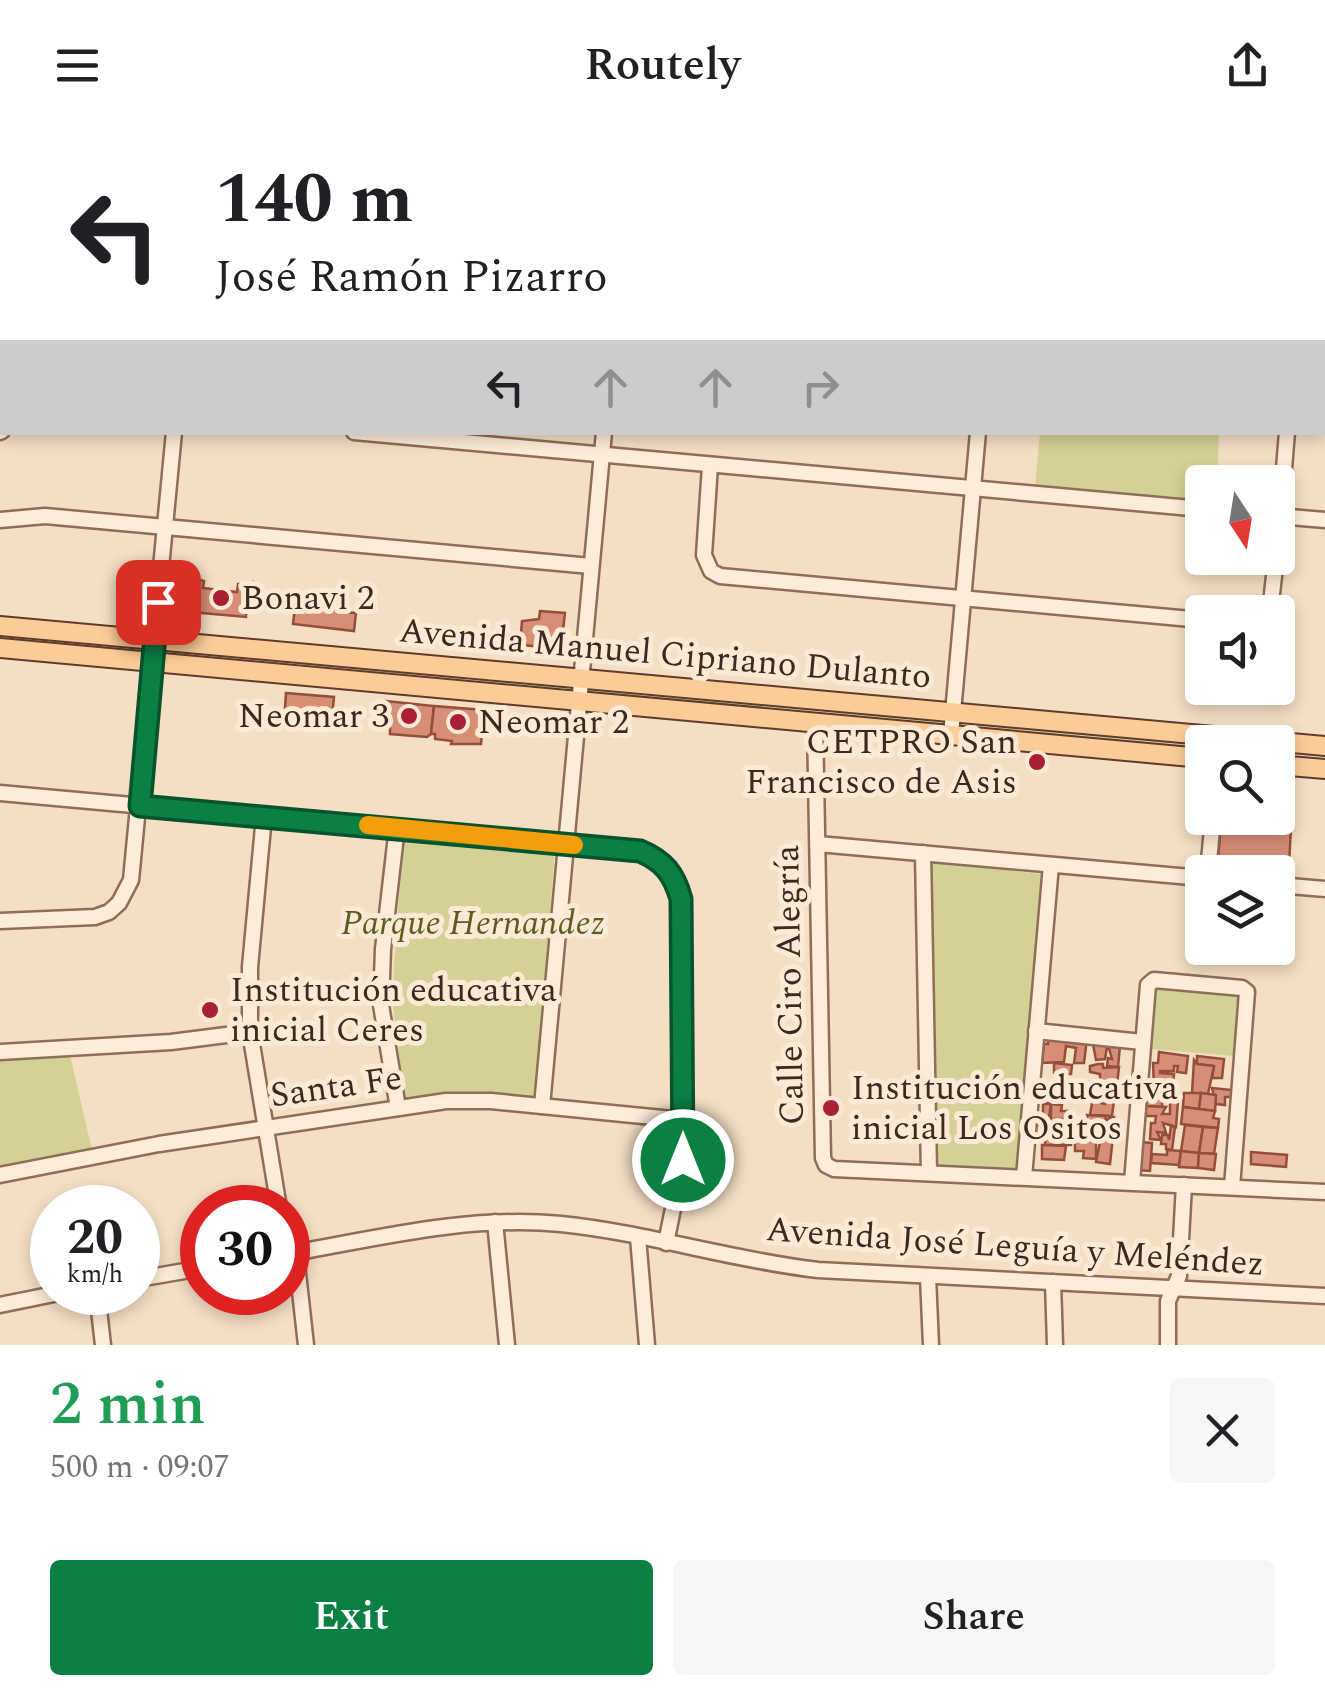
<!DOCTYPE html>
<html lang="en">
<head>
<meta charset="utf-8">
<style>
	:root { --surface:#fff; --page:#f6f6f6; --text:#202124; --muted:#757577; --accent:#0b8043 }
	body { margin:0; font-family:Spectral,serif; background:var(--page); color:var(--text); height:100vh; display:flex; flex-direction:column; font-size:38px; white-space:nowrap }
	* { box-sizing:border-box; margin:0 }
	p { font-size:32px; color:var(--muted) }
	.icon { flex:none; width:55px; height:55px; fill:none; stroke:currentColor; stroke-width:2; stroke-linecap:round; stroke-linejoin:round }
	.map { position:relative; height:1215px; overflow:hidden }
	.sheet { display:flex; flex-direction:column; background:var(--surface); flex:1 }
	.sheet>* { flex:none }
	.guide { position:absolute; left:0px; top:0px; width:1325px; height:305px; box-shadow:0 5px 15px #0003; background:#fff; color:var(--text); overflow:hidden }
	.needle { width:65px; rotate:168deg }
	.tools { position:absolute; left:1185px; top:335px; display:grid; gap:20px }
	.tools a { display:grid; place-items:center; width:110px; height:110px; border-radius:10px; background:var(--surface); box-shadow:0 5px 15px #0003; font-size:50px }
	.speed { position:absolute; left:30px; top:1055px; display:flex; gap:20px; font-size:50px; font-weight:700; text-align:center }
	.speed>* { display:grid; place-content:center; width:130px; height:130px; border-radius:50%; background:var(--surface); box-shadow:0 5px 15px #0003; line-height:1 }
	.speed small { font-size:25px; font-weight:400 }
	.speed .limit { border:15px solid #d22; background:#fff; color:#111 }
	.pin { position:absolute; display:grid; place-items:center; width:85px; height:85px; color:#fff; margin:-42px; border-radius:20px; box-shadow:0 5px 15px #0006 }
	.me { position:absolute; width:110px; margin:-55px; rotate:0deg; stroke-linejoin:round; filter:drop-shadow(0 0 8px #0008) }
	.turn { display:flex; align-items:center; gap:35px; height:210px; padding:0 50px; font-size:45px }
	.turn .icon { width:130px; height:130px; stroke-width:2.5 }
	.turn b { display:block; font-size:70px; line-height:85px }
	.lanes { display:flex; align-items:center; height:95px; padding:0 50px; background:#0003; justify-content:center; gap:50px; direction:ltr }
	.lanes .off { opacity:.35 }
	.round { display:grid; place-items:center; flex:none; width:105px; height:105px; border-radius:10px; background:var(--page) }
	.summary { display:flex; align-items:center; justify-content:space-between; height:170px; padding:0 50px }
	h1 { font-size:60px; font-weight:600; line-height:75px; color:#1e9e55 }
	.action { display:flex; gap:20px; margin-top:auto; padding:20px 50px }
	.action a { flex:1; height:115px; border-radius:10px; background:var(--accent); color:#fff; font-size:40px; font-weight:600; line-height:115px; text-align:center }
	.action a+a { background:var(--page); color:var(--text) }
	header { display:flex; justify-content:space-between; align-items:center; height:130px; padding:0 50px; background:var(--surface); font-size:45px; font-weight:600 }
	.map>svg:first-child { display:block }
	.green { fill:#d4d196 }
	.building { fill:#d78e75; stroke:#944f3a; stroke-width:2.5 }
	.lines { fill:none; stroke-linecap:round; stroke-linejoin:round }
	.minor-casing { stroke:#916d57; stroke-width:19 }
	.major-casing { stroke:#5f3b2c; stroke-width:22 }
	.minor { stroke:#fdecd9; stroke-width:14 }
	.major { stroke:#fbcc97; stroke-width:18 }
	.route-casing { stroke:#07532c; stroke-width:25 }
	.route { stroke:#0b8043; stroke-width:18 }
	.slow { stroke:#f59e0b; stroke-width:18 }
	.poi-dot { fill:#a91f36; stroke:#fae9d4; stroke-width:4 }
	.labels { text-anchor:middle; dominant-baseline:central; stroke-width:10; stroke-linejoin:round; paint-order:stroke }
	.poi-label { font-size:35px; fill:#3f281d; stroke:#fae9d4; text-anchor:start }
	.street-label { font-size:35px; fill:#3f281d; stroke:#fae9d4 }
	.park-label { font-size:35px; font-style:italic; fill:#595e21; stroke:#fae9d4 }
</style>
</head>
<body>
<header><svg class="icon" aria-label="menu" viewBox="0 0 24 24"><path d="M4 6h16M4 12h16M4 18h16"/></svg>Routely<svg class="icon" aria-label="share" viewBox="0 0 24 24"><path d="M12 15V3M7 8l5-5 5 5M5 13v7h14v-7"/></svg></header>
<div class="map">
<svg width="1325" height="1215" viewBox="0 0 1325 1215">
	<rect width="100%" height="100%" fill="#f4dec4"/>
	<!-- green -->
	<g class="green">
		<path d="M1040 303H1219L1217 352H1202V372L1035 358Z"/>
		<path d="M0 500 146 514 147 523 0 512Z"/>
		<path d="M161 519 573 556V562L161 525Z"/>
		<path d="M586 558 943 588 945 591 940 598 586 564Z"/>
		<path d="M959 590 1202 612V622L960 600Z"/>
		<path d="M403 706 555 720 535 968 492 964 404 968 392 867Z"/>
		<path d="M931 732 1041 744 1016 1039 934 1035Z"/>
		<path d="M1157 859 1241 866 1234 926 1151 919Z"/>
		<path d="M70 925 92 1020 0 1036V929Z"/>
	</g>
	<!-- building -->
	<g class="building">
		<path d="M192 447 204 451 203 458 237 462 238 454 253 452 250 481H246V487L191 482Z"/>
		<path d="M296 469 342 475 344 482 356 483 354 501 293 494Z"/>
		<path d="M540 481 565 483 561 518 520 515 522 491 539 489Z"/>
		<path d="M286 563 334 567 331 597 306 595 307 583H304L303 595 284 593Z"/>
		<path d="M386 571 434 576 431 604 427 607 390 604V598L384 597Z"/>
		<path d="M434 576 484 580 481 614H451L452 611 435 609V604H431Z"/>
		<path d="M1221 692 1291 697 1289 735 1218 732Z"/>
		<path d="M1049 904 1087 908 1084 933H1074L1076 918 1066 916 1064 932 1042 933 1044 914H1048Z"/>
		<path d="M1092 909 1108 911 1105 929 1096 930Z"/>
		<path d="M1108 915 1120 916 1118 937 1107 936 1108 928 1112 929Z"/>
		<path d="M1159 922 1188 926 1186 943 1177 942 1178 936H1174V941H1160V943L1174 944 1173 960 1154 958 1153 933H1158Z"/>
		<path d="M1197 926 1224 929 1222 948H1212L1214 936 1197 934Z"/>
		<path d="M1194 930 1197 934 1214 936 1208 964 1192 963Z"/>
		<path d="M1054 933 1072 935 1071 944H1065L1069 954 1060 953 1061 944 1054 943Z"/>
		<path d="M1098 934H1103V938L1119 937 1117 955 1100 953V944L1090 942V936Z"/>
		<path d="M1090 952 1117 955 1116 970 1088 966Z"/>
		<path d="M1144 952 1163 959 1167 972H1162V977L1144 976Z"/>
		<path d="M1042 954H1053V966H1059V971L1044 974Z"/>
		<path d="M1212 958 1232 960 1231 967H1225V975L1216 974Z"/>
		<path d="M1184 963H1201L1199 979 1183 977Z"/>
		<path d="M1201 963 1216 965 1215 981 1199 979Z"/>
		<path d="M1170 966H1177L1178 971 1176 997 1163 993 1166 1003 1157 1002 1161 1010 1150 1009 1151 993H1155L1156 986H1146V976L1166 977 1162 984H1170Z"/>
		<path d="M1093 967 1102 969 1101 973 1105 974V969L1114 970 1112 986 1090 985Z"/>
		<path d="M1043 974H1051L1048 995H1034L1035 982 1043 986Z"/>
		<path d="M1051 974 1062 975 1061 981H1067L1063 989H1055V994H1051Z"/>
		<path d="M1183 977 1215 981 1213 988 1219 989 1218 998 1181 994Z"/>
		<path d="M1087 985 1106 986 1105 994 1109 988 1114 987 1113 1002 1101 1000 1102 994 1097 992 1087 995Z"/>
		<path d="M1068 991 1071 999 1046 1001V996Z"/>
		<path d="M1079 992H1087L1086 1011H1075Z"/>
		<path d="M1185 995 1203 997 1199 1023 1181 1021Z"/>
		<path d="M1171 996 1175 997 1172 1020 1166 1019V1014H1161L1162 1005H1168L1169 1010Z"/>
		<path d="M1203 997 1218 998 1214 1024 1199 1023Z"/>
		<path d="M1064 999H1071V1015H1045L1046 1001 1064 1002Z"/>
		<path d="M1102 1002 1113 1006 1110 1034 1096 1032Z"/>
		<path d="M1075 1011H1096V1029L1083 1028 1084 1021H1075Z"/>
		<path d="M1140 1012 1152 1013 1150 1041 1138 1040Z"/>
		<path d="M1042 1015 1066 1016 1064 1030 1042 1029Z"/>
		<path d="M1167 1020 1181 1021 1179 1035 1151 1033 1152 1024 1167 1025Z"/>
		<path d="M1181 1021 1199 1023 1198 1038 1179 1037Z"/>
		<path d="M1251 1022 1287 1025 1286 1037 1251 1034Z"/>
		<path d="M1199 1023 1216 1024 1214 1040 1198 1038Z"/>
	</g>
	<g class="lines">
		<defs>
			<g id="minor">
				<path d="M168 0 172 2"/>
				<path d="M791 0 792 2"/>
				<path d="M1195 0V2"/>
				<path d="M194 2 196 0"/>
				<path d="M343 2 346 0"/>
				<path d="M490 2 491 0"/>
				<path d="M630 2V0"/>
				<path d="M931 2 943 0"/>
				<path d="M1307 2V0"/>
				<path d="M0 65 2 67"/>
				<path d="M1322 121H1325"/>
				<path d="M0 192 2 189"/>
				<path d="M0 205H2"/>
				<path d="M0 302 2 301"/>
				<path d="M354 302 1202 379"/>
				<path d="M710 336 704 425 711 441 720 446 1202 490"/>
				<path d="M1278 386 1325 390"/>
				<path d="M0 390 45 386 591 436"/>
				<path d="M1278 412 1287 302"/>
				<path d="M1270 482 1276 428"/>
				<path d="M815 593 823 1028 826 1035 834 1039 1325 1062"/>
				<path d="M951 605 978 302"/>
				<path d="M0 663 640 721C664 731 674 744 681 769L683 1030 666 1113"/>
				<path d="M264 686 250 837V902L279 1078"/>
				<path d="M397 697 383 819 381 875 398 978"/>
				<path d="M818 714 1202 748"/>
				<path d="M923 723 929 1043"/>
				<path d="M1208 742 1213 688"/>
				<path d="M1278 755 1325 759"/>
				<path d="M0 791 95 787 109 782 119 773 131 750 174 302"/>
				<path d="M1036 901 1142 912"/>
				<path d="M0 922 171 912 250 902"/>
				<path d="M542 976 604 302"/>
				<path d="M0 1045 159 1014 446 971H491L683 990"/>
				<path d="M1024 1047 1051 735"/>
				<path d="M1132 1052 1148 855 1154 850 1242 858 1247 862 1232 1057"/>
				<path d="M495 1092 507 1215"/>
				<path d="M638 1107 647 1215"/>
				<path d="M288 1117 297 1134 306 1215"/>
				<path d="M288 1124C378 1108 469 1085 561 1094 648 1103 731 1130 818 1140L1325 1166"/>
				<path d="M928 1147 931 1215"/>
				<path d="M138 1149 202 1138"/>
				<path d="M1053 1152 1055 1215"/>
				<path d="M97 1162 103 1215"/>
				<path d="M0 1175 64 1162"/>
				<path d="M1168 1215V1171L1179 1146 1184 1055"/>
			</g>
			<g id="major">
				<path d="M0 496 1325 616"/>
				<path d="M0 518 1202 628"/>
				<path d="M1278 635 1325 639"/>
			</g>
		</defs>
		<!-- minor casing -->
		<use href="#minor" class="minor-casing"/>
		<!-- major casing -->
		<use href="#major" class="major-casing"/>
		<!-- minor -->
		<use href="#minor" class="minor"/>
		<!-- major -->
		<use href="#major" class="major"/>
	</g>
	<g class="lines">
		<defs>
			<path id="route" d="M158 472 140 676 640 721C664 731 674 744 681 769L683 1030"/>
		</defs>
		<!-- route casing -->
		<use href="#route" class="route-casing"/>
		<!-- route -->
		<use href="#route" class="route"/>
		<!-- slow -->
		<path class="slow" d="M368 695 574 715"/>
	</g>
	<!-- markers -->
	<g class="poi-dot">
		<circle cx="221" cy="468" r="10"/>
		<circle cx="409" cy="586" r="10"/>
		<circle cx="458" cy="592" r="10"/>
		<circle cx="1037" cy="632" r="10"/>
		<circle cx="210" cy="880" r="10"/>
		<circle cx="831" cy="978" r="10"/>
	</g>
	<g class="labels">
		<!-- poi labels -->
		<g class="poi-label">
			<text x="241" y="468">Bonavi 2</text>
			<text x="389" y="586" text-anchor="end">Neomar 3</text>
			<text x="478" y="592">Neomar 2</text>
			<text x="1017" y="612" text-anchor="end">CETPRO San<tspan x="1017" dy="40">Francisco de Asis</tspan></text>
			<text x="230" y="860">Institución educativa<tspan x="230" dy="40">inicial Ceres</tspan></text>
			<text x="851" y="958">Institución educativa<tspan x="851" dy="40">inicial Los Ositos</tspan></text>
		</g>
		<!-- street labels -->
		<g class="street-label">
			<text transform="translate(665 524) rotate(5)">Avenida Manuel Cipriano Dulanto</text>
			<text transform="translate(790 855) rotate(-91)">Calle Ciro Alegría</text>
			<text transform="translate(336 957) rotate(-8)">Santa Fe</text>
			<text transform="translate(1015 1117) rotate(4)">Avenida José Leguía y Meléndez</text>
		</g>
		<!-- park labels -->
		<g class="park-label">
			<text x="473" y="793">Parque Hernandez</text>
		</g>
	</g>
</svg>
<div class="tools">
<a><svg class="needle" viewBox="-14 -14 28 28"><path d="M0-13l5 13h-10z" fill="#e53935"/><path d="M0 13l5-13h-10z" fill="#757577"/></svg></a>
<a><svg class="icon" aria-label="sound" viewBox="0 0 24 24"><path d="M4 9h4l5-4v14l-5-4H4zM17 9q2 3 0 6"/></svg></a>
<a><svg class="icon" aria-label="search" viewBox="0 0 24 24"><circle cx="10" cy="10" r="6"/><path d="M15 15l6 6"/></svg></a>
<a><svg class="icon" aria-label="layers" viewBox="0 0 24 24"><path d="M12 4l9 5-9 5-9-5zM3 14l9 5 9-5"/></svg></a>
</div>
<div class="speed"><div>20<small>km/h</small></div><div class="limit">30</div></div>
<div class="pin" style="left:158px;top:472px;background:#d93025"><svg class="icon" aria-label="arrive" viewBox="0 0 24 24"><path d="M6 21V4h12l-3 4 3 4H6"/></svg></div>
<svg class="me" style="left:683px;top:1030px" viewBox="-20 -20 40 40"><circle r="17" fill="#0b8043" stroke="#fff" stroke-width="3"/><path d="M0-11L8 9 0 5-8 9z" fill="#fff"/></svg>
<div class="guide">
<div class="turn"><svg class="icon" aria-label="left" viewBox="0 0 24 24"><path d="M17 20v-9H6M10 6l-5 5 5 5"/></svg><div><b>140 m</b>José Ramón Pizarro</div></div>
<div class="lanes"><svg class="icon" aria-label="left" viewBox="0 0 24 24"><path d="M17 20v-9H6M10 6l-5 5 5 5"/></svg><svg class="icon off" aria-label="ahead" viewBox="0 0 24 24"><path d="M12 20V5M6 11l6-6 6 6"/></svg><svg class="icon off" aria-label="ahead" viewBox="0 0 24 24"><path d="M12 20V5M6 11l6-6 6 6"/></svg><svg class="icon off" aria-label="right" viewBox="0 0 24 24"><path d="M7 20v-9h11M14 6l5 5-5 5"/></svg></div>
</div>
</div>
<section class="sheet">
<div class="summary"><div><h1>2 min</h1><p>500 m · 09:07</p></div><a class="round"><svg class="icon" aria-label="close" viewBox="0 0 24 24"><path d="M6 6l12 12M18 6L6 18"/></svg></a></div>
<div class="action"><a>Exit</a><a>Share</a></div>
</section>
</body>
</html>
